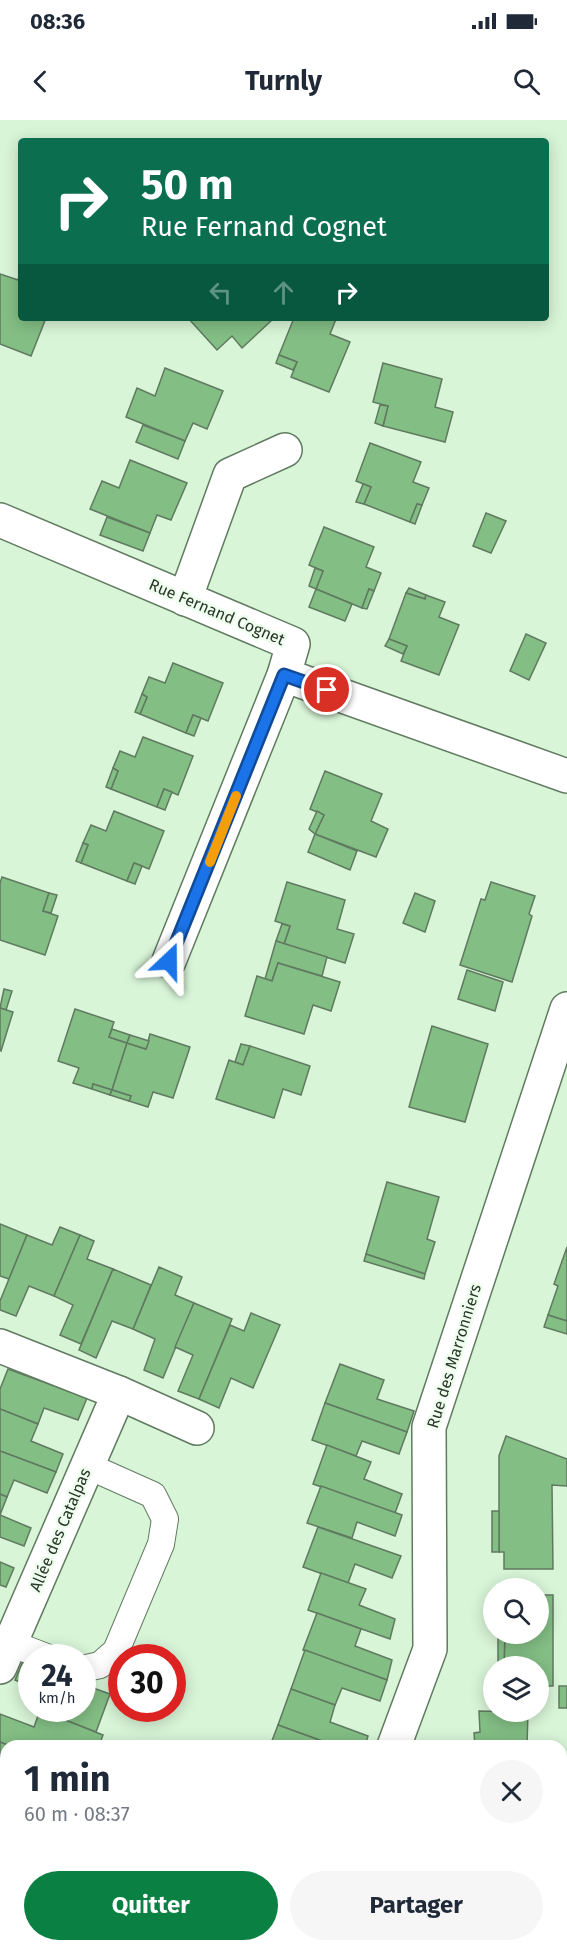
<!DOCTYPE html>
<html lang="fr">
<head>
<meta charset="utf-8">
<style>
	:root { --surface:#fff; --page:#f6f6f7; --text:#1f2937; --muted:#747a83; --accent:#0b8043 }
	body { margin:0; font-family:"Fira Sans",sans-serif; background:var(--page); color:var(--text); height:100vh; display:flex; flex-direction:column; font-size:22px; white-space:nowrap }
	* { box-sizing:border-box; margin:0 }
	p { font-size:20px; color:var(--muted) }
	.icon { flex:none; width:33px; height:33px; fill:none; stroke:currentColor; stroke-width:2; stroke-linecap:round; stroke-linejoin:round }
	.map { position:relative; flex:1; overflow:hidden }
	.drawer { position:absolute; left:0px; top:1620px; width:567px; height:212px; display:flex; flex-direction:column; background:var(--surface); border-radius:18px 18px 0 0; box-shadow:0 3px 15px #0003 }
	.drawer>* { flex:none }
	.banner { position:absolute; left:18px; top:18px; width:531px; height:183px; border-radius:6px; box-shadow:0 3px 15px #0003; background:#0b6e4f; color:#fff; overflow:hidden }
	.controls { position:absolute; left:483px; top:1458px; display:grid; gap:12px }
	.controls a { display:grid; place-items:center; width:66px; height:66px; border-radius:50%; background:var(--surface); box-shadow:0 3px 15px #0003; font-size:30px }
	.speed { position:absolute; left:18px; top:1524px; display:flex; gap:12px; font-size:30px; font-weight:700; text-align:center }
	.speed>* { display:grid; place-content:center; width:78px; height:78px; border-radius:50%; background:var(--surface); box-shadow:0 3px 15px #0003; line-height:1 }
	.speed small { font-size:15px; font-weight:400 }
	.speed .limit { border:9px solid #d22; background:#fff; color:#111 }
	.pin { position:absolute; display:grid; place-items:center; width:51px; height:51px; color:#fff; margin:-26px; border:3px solid #fff; border-radius:50%; box-shadow:0 2px 6px #0007 }
	.me { position:absolute; width:66px; margin:-33px; rotate:23deg; stroke-linejoin:round; filter:drop-shadow(0 0 4px #0008) }
	.turn { display:flex; align-items:center; gap:21px; height:126px; padding:0 24px; font-size:27px }
	.turn .icon { width:78px; height:78px; stroke-width:2.5 }
	.turn b { display:block; font-size:42px; line-height:51px }
	.lanes { display:flex; align-items:center; height:57px; padding:0 24px; background:#0003; justify-content:center; gap:30px; direction:ltr }
	.lanes .off { opacity:.35 }
	.round { display:grid; place-items:center; flex:none; width:63px; height:63px; border-radius:32px; background:var(--page) }
	.summary { display:flex; align-items:center; justify-content:space-between; height:102px; padding:0 24px }
	h1 { font-size:36px; font-weight:700; line-height:45px }
	.primary-button { display:flex; gap:12px; margin-top:auto; padding:12px 24px }
	.primary-button a { flex:1; height:69px; border-radius:36px; background:var(--accent); color:#fff; font-size:24px; font-weight:700; line-height:69px; text-align:center }
	.primary-button a+a { background:var(--page); color:var(--text) }
	.status { display:flex; justify-content:space-between; align-items:center; height:42px; padding:0 30px; background:var(--surface); direction:ltr }
	.status svg { height:16px; fill:currentColor }
	header { display:flex; justify-content:space-between; align-items:center; height:78px; padding:0 24px; background:var(--surface); font-size:27px; font-weight:700 }
	.map>svg:first-child { display:block }
	.building { fill:#83be84; stroke:#607a60; stroke-width:1.5 }
	.lines { fill:none; stroke-linecap:round; stroke-linejoin:round }
	.lane-casing { stroke:#617b61; stroke-width:28 }
	.street-casing { stroke:#617b61; stroke-width:36 }
	.lane { stroke:#fff; stroke-width:26 }
	.street { stroke:#fff; stroke-width:33 }
	.route-casing { stroke:#114b97; stroke-width:15 }
	.route { stroke:#1a73e8; stroke-width:10 }
	.slow { stroke:#f59e0b; stroke-width:10 }
	.labels { text-anchor:middle; dominant-baseline:central; stroke-width:5; stroke-linejoin:round; paint-order:stroke }
	.street-label { font-size:16px; fill:#2b362b; stroke:#edfeed }
</style>
</head>
<body>
<div class="status"><b>08:36</b><svg viewBox="0 0 49 12"><path d="M0 12V9h3v3zM5 12V6h3v6zM10 12V3h3v9zM15 12V0h3v12zM26 1h20v11H26zM47 4h2v5h-2z"/></svg></div>
<header><svg class="icon" aria-label="back" viewBox="0 0 24 24"><path d="M15 5l-7 7 7 7"/></svg>Turnly<svg class="icon" aria-label="search" viewBox="0 0 24 24"><circle cx="10" cy="10" r="6"/><path d="M15 15l6 6"/></svg></header>
<div class="map">
<svg width="567" height="1831" viewBox="0 0 567 1831">
	<rect width="100%" height="100%" fill="#d8f5d8"/>
	<!-- building -->
	<g class="building">
		<path d="M0 154 18 160 19 156 21 157V198H46L31 236 0 224Z"/>
		<path d="M188 198H270L272 200 242 228 232 216 217 230Z"/>
		<path d="M294 198H334L336 199 330 214 350 222 329 272 291 257 297 242 279 235Z"/>
		<path d="M279 235 297 242 293 250 276 243Z"/>
		<path d="M383 243 442 259 435 287 453 292 445 322 383 306 388 286 373 282Z"/>
		<path d="M165 248 223 271 207 309 193 303 185 321 126 297 137 268 155 276Z"/>
		<path d="M380 285 388 286 383 306 375 303Z"/>
		<path d="M143 305 185 321 178 339 136 322Z"/>
		<path d="M370 323 421 342 413 362 429 368 422 385 417 384 410 402 364 384 371 367 356 361Z"/>
		<path d="M130 340 187 363 171 400 157 395 150 413 90 389 102 361 119 368Z"/>
		<path d="M363 364 371 367 364 384 356 382Z"/>
		<path d="M417 384 422 385 415 404 410 402Z"/>
		<path d="M486 393 506 401 491 433 473 426Z"/>
		<path d="M107 397 150 413 143 431 100 415Z"/>
		<path d="M324 407 374 427 366 447 381 453 374 471 369 469 362 488 316 469 323 451 309 445Z"/>
		<path d="M315 448 323 451 316 469 309 466Z"/>
		<path d="M409 468 426 475 425 479 406 473Z"/>
		<path d="M316 469 352 484 345 501 309 487Z"/>
		<path d="M369 469 374 471 367 489 362 488Z"/>
		<path d="M406 473 425 479 426 475 445 482 439 497 459 505 439 555 401 541 407 526 389 519Z"/>
		<path d="M526 514 546 523 529 560 510 551Z"/>
		<path d="M389 519 407 526 403 534 385 526Z"/>
		<path d="M173 543 223 563 208 601 193 595 186 613 140 594 147 577 142 574 149 557 165 563Z"/>
		<path d="M142 574 147 577 140 594 135 592Z"/>
		<path d="M193 595 201 598 194 616 186 613Z"/>
		<path d="M143 617 193 636 178 675 164 669 157 687 111 669 118 651 113 648 120 631 135 637Z"/>
		<path d="M113 648 118 651 111 669 106 667Z"/>
		<path d="M325 651 382 674 371 701 388 709 376 737 315 714 324 695 310 689Z"/>
		<path d="M164 669 172 672 165 690 157 687Z"/>
		<path d="M114 691 164 711 149 749 134 743 127 761 81 743 88 725 83 723 91 705 106 711Z"/>
		<path d="M317 691 324 695 315 714 309 709Z"/>
		<path d="M315 714 357 731 350 750 308 732Z"/>
		<path d="M83 723 88 725 81 743 76 741Z"/>
		<path d="M134 743 142 746 135 764 127 761Z"/>
		<path d="M2 757 49 773 43 791 58 796 45 835 0 820V763Z"/>
		<path d="M287 762 345 780 337 809 354 814 345 843 284 824 290 806 275 801Z"/>
		<path d="M491 762 535 776 529 794 532 796 512 862 460 845 481 779 485 780Z"/>
		<path d="M49 773 57 775 51 793 43 791Z"/>
		<path d="M415 773 435 781 425 812 403 803Z"/>
		<path d="M282 804 290 806 284 824 276 821Z"/>
		<path d="M276 821 327 837 322 856 278 843 272 861 265 859Z"/>
		<path d="M278 843 340 862 331 891 313 885 304 914 245 896 257 856 272 861Z"/>
		<path d="M467 850 503 862 495 891 458 879Z"/>
		<path d="M4 869 12 871 6 890 0 888Z"/>
		<path d="M0 888 13 892 1 931 0 930Z"/>
		<path d="M75 889 114 902 109 917 127 923 112 970 93 964 92 969 73 963 79 948 58 941Z"/>
		<path d="M432 906 488 924 465 1002 409 987Z"/>
		<path d="M112 909 130 915 127 923 109 917Z"/>
		<path d="M150 914 190 927 173 978 153 972 148 987 129 981 131 976 112 970 127 923 146 929Z"/>
		<path d="M130 915 149 921 146 929 127 923Z"/>
		<path d="M241 924 250 926 243 945 235 942Z"/>
		<path d="M250 926 310 946 301 975 283 969 274 998 216 979 229 940 243 945Z"/>
		<path d="M93 964 112 970 110 975 92 969Z"/>
		<path d="M112 970 131 976 129 981 110 975Z"/>
		<path d="M387 1062 439 1077 427 1119 435 1122 425 1154 366 1134Z"/>
		<path d="M0 1104 27 1115 9 1159 0 1156Z"/>
		<path d="M60 1107 80 1115 54 1176 29 1166 16 1196 0 1190V1181L27 1115 52 1125Z"/>
		<path d="M80 1115 94 1121 87 1139 113 1149 81 1224 60 1215 73 1185 54 1176Z"/>
		<path d="M567 1127V1201L548 1195 558 1166 554 1164Z"/>
		<path d="M366 1134 425 1154 424 1159 364 1141Z"/>
		<path d="M159 1147 182 1157 175 1175 194 1183 163 1258 144 1250 155 1219 133 1209Z"/>
		<path d="M113 1149 151 1165 133 1209 112 1201 96 1238 79 1230Z"/>
		<path d="M194 1183 232 1199 199 1279 178 1271 193 1235 175 1227Z"/>
		<path d="M251 1193 280 1205 253 1268 231 1258 219 1288 199 1279 230 1205 244 1211Z"/>
		<path d="M548 1195 567 1201V1214L544 1207Z"/>
		<path d="M340 1244 384 1260 377 1279 414 1291 407 1312 325 1283Z"/>
		<path d="M8 1249 87 1278 78 1300 44 1288 38 1304 0 1289V1269Z"/>
		<path d="M325 1283 407 1312 399 1334 362 1321 356 1336 312 1320Z"/>
		<path d="M0 1289 38 1304 31 1321 63 1334 56 1352 0 1331Z"/>
		<path d="M506 1316 567 1339V1366L552 1365 553 1449H504V1432H499V1336Z"/>
		<path d="M327 1325 371 1342 364 1359 402 1374 395 1393 313 1364Z"/>
		<path d="M0 1331 56 1352 47 1373 14 1360 7 1377 0 1374Z"/>
		<path d="M321 1366 402 1395 395 1416 357 1402 352 1418 307 1403Z"/>
		<path d="M0 1374 7 1377 0 1395 31 1408 24 1426 0 1417Z"/>
		<rect x="492" y="1391" width="7" height="41"/>
		<path d="M318 1407 401 1436 392 1458 355 1444 348 1463 303 1447Z"/>
		<path d="M0 1442 14 1448 6 1467 0 1465Z"/>
		<path d="M321 1453 366 1469 359 1485 395 1499 390 1519 308 1490Z"/>
		<path d="M538 1475H553V1566H538V1546H498V1544L504 1545 505 1514H538Z"/>
		<path d="M317 1493 361 1509 355 1526 392 1540 387 1560 303 1530Z"/>
		<path d="M498 1514H505L504 1545 498 1544Z"/>
		<path d="M305 1530 387 1560 380 1581 342 1568 335 1585 291 1569Z"/>
		<path d="M23 1541 32 1545V1567L15 1560Z"/>
		<path d="M82 1564 110 1574 96 1612 49 1594 51 1588H82Z"/>
		<rect x="559" y="1566" width="8" height="22"/>
		<path d="M291 1569 335 1585 330 1602 368 1616 365 1626H336L278 1605Z"/>
		<path d="M40 1590 103 1615 99 1626H10L0 1622V1594L34 1607Z"/>
		<path d="M479 1591 528 1592 527 1626H475L474 1613 480 1612Z"/>
		<path d="M278 1605 322 1621 321 1626H270Z"/>
		<path d="M0 1622 10 1626H6V1647L0 1645Z"/>
		<path d="M6 1678V1724L0 1722V1692Z"/>
		<path d="M0 1722 6 1724V1775L0 1773Z"/>
		<path d="M567 1771V1831H553L556 1826H561V1787Z"/>
	</g>
	<g class="lines">
		<defs>
			<g id="lane">
				<path d="M10 1523 49 1538"/>
				<path d="M82 1549 100 1545 116 1531 161 1424 165 1399 153 1375 88 1346"/>
			</g>
			<g id="street">
				<path d="M0 400 293 524 284 555 567 656"/>
				<path d="M185 479 230 355 285 330"/>
				<path d="M169 841 284 555"/>
				<path d="M0 1226 119 1273 0 1547"/>
				<path d="M119 1273 197 1308"/>
				<path d="M394 1626 430 1529 429 1307 567 889"/>
				<path d="M561 1736H567"/>
				<path d="M7 1826 21 1831"/>
				<path d="M280 1831 286 1826"/>
			</g>
		</defs>
		<!-- lane casing -->
		<use href="#lane" class="lane-casing"/>
		<!-- street casing -->
		<use href="#street" class="street-casing"/>
		<!-- lane -->
		<use href="#lane" class="lane"/>
		<!-- street -->
		<use href="#street" class="street"/>
	</g>
	<g class="lines">
		<defs>
			<path id="route" d="M169 841 284 555 327 570"/>
		</defs>
		<!-- route casing -->
		<use href="#route" class="route-casing"/>
		<!-- route -->
		<use href="#route" class="route"/>
		<!-- slow -->
		<path class="slow" d="M210 742 236 676"/>
	</g>
	<g class="labels">
		<!-- street labels -->
		<g class="street-label">
			<text transform="translate(217 492) rotate(23)">Rue Fernand Cognet</text>
			<text transform="translate(454 1236) rotate(-73)">Rue des Marronniers</text>
			<text transform="translate(60 1410) rotate(-67)">Allée des Catalpas</text>
		</g>
	</g>
</svg>
<div class="controls">
<a><svg class="icon" aria-label="search" viewBox="0 0 24 24"><circle cx="10" cy="10" r="6"/><path d="M15 15l6 6"/></svg></a>
<a><svg class="icon" aria-label="layers" viewBox="0 0 24 24"><path d="M12 4l9 5-9 5-9-5zM3 14l9 5 9-5"/></svg></a>
</div>
<div class="speed"><div>24<small>km/h</small></div><div class="limit">30</div></div>
<div class="pin" style="left:327px;top:570px;background:#d93025"><svg class="icon" aria-label="arrive" viewBox="0 0 24 24"><path d="M6 21V4h12l-3 4 3 4H6"/></svg></div>
<svg class="me" style="left:169px;top:841px" viewBox="-20 -20 40 40"><path d="M0-17L14 15 0 8-14 15z" fill="#1a73e8" stroke="#fff" stroke-width="4"/></svg>
<div class="banner">
<div class="turn"><svg class="icon" aria-label="right" viewBox="0 0 24 24"><path d="M7 20v-9h11M14 6l5 5-5 5"/></svg><div><b>50 m</b>Rue Fernand Cognet</div></div>
<div class="lanes"><svg class="icon off" aria-label="left" viewBox="0 0 24 24"><path d="M17 20v-9H6M10 6l-5 5 5 5"/></svg><svg class="icon off" aria-label="ahead" viewBox="0 0 24 24"><path d="M12 20V5M6 11l6-6 6 6"/></svg><svg class="icon" aria-label="right" viewBox="0 0 24 24"><path d="M7 20v-9h11M14 6l5 5-5 5"/></svg></div>
</div>
<section class="drawer">
<div class="summary"><div><h1>1 min</h1><p>60 m · 08:37</p></div><a class="round"><svg class="icon" aria-label="close" viewBox="0 0 24 24"><path d="M6 6l12 12M18 6L6 18"/></svg></a></div>
<div class="primary-button"><a>Quitter</a><a>Partager</a></div>
</section>
</div>
</body>
</html>
